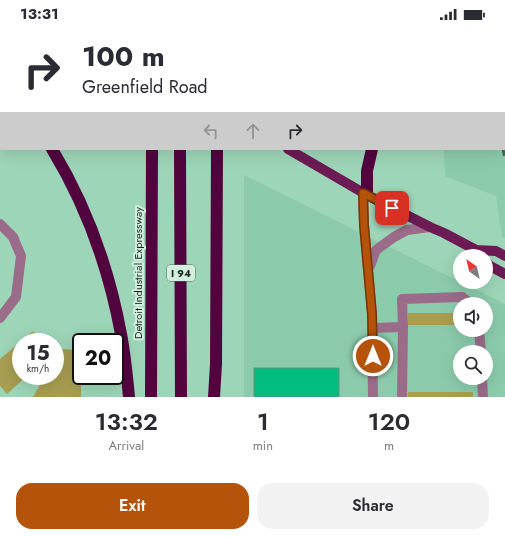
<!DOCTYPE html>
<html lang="en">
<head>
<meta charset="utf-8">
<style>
	:root { --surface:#fff; --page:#f2f2f3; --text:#2b2b33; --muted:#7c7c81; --accent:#b45309 }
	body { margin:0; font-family:Jost,sans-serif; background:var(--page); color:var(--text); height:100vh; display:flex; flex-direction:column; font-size:15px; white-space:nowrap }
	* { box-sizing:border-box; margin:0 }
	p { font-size:13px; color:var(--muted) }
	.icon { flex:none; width:22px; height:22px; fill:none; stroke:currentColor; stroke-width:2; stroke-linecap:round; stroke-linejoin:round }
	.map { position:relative; height:369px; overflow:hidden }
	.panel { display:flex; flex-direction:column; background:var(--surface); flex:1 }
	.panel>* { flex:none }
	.hud { position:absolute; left:0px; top:0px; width:505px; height:122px; box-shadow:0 4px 16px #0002; background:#fff; color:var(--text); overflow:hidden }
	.needle { width:26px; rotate:326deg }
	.fabs { position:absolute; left:453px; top:221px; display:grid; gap:8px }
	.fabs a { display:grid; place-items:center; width:40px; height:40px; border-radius:50%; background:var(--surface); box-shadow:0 4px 16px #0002; font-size:20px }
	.speed { position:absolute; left:12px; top:305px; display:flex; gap:8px; font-size:20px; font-weight:700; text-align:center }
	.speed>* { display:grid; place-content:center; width:52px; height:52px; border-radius:50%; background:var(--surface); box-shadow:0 4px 16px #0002; line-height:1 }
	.speed small { font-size:10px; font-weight:400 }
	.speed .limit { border:2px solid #111; border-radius:6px; background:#fff; color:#111 }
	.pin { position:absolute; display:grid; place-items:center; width:34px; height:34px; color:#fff; margin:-17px; border-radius:8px; box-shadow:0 2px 6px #0006 }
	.me { position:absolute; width:44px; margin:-22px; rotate:0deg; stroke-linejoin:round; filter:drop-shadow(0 0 3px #0008) }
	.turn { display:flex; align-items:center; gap:14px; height:84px; padding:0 16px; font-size:18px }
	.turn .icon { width:52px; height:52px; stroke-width:2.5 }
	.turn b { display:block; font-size:28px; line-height:34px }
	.lanes { display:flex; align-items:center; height:38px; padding:0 16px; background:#0003; justify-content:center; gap:20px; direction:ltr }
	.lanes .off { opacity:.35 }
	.eta { display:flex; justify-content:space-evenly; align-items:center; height:68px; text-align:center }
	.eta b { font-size:24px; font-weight:600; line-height:28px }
	.button { display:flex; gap:8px; margin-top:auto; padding:8px 16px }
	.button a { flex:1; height:46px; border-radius:16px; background:var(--accent); color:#fff; font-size:16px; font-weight:600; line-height:46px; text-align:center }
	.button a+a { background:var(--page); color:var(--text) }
	.status { display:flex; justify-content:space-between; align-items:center; height:28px; padding:0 20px; background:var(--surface); direction:ltr }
	.status svg { height:11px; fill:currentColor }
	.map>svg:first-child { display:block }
	.built { fill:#8bcbab; fill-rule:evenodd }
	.green { fill:#a89e52 }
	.building { fill:#03bc80; stroke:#5e9379 }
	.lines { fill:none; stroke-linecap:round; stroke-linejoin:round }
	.minor { stroke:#9a6c89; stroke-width:10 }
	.major { stroke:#6d1b55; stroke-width:10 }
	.highway { stroke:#52043f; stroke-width:12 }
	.rail { stroke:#476958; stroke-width:3; stroke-dasharray:7 7; stroke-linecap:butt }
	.route-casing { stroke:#753606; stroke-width:10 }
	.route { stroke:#b45309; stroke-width:7 }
	.labels { text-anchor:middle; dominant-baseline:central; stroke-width:4; stroke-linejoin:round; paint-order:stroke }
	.shield { fill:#d3eedf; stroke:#4f665a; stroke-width:1 }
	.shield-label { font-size:10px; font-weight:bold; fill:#162c21 }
	.street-label { font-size:11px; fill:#162c21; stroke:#d3eedf }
</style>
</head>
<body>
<div class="status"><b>13:31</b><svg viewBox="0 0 49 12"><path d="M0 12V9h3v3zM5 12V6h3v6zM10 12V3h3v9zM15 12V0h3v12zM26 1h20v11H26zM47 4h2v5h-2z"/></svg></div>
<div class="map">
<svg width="505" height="369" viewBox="0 0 505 369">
	<rect width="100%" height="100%" fill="#9dd5b8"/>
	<!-- built -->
	<g class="built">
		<path d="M439 0H505V210L502 209 496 168 445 148 444 121H504V1H439Z"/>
		<path d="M244 147 505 276V369H244ZM460 276H486V302H460ZM460 324H486V350H460Z"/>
	</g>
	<!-- green -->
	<g class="green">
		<rect x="408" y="285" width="52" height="12"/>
		<path d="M33 303 44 314H21V348H27L7 366 0 358V331Z"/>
		<path d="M60 321 81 322V369H33L45 348H55V331Z"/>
		<rect x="408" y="364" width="65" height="5"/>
	</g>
	<!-- building -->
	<rect class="building" x="254" y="340" width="85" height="29"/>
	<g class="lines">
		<!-- minor -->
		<g class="minor">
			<path d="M363 165 364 197 372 286 373 369"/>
			<path d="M0 196 13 209 21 228 16 269 0 290"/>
			<path d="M370 238 376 222 394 209 407 202 430 199"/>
			<path d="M372 300 403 299"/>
			<path d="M479 302 481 324"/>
			<path d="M482 350 483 369"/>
			<path d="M402 369 403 299 402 271 462 269 471 276"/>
		</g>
		<!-- major -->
		<g class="major">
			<path d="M40 0 42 1"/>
			<path d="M77 0 79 1"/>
			<path d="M288 121 367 167 430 199 444 205 476 222 496 223 505 228"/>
			<path d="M486 234 490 238 505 246"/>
		</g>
		<!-- highway -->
		<g class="highway">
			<path d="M152 0V1"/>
			<path d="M217 0V1"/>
			<path d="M180 1V0"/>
			<path d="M389 1V0"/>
			<path d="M0 45 1 46"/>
			<path d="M52 121C86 177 109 241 121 306 125 326 127 348 129 369"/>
			<path d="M180 121 181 369"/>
			<path d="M367 167V143L372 121"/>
			<path d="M151 369 152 121"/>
			<path d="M214 369 216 336 217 121"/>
		</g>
		<!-- rail -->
		<g class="rail">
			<path d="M478 0V1"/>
			<path d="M503 121 505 131"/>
		</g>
	</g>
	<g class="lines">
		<defs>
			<path id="route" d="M373 328 372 286 364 197 363 165 392 180"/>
		</defs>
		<!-- route casing -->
		<use href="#route" class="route-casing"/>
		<!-- route -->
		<use href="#route" class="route"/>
	</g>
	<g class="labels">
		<!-- shield labels -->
		<rect class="shield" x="167" y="237" width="28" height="16" rx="3"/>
		<g class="shield-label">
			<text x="181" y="245">I 94</text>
		</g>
		<!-- street labels -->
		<g class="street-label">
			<text transform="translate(138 245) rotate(-90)">Detroit Industrial Expressway</text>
		</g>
	</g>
</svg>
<div class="fabs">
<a><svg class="needle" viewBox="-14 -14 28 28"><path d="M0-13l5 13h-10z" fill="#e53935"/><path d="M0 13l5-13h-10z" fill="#7c7c81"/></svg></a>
<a><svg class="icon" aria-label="sound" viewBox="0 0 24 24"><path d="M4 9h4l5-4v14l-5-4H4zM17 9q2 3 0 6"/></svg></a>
<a><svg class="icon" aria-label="search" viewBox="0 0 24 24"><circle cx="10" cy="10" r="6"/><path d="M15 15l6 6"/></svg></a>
</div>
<div class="speed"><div>15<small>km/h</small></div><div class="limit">20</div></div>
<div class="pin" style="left:392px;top:180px;background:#d93025"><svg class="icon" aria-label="arrive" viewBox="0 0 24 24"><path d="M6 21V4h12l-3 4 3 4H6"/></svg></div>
<svg class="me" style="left:373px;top:328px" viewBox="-20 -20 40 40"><circle r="17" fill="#b45309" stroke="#fff" stroke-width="3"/><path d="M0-11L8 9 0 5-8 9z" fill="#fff"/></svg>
<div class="hud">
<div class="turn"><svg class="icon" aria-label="right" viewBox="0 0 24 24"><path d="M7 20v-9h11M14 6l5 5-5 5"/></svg><div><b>100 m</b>Greenfield Road</div></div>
<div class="lanes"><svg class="icon off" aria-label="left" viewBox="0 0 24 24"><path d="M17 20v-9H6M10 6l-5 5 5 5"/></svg><svg class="icon off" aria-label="ahead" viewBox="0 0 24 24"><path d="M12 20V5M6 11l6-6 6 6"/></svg><svg class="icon" aria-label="right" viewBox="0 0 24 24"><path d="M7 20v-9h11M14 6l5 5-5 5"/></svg></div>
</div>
</div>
<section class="panel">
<div class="eta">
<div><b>13:32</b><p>Arrival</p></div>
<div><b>1</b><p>min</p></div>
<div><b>120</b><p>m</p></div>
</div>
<div class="button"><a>Exit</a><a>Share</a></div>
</section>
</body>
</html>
